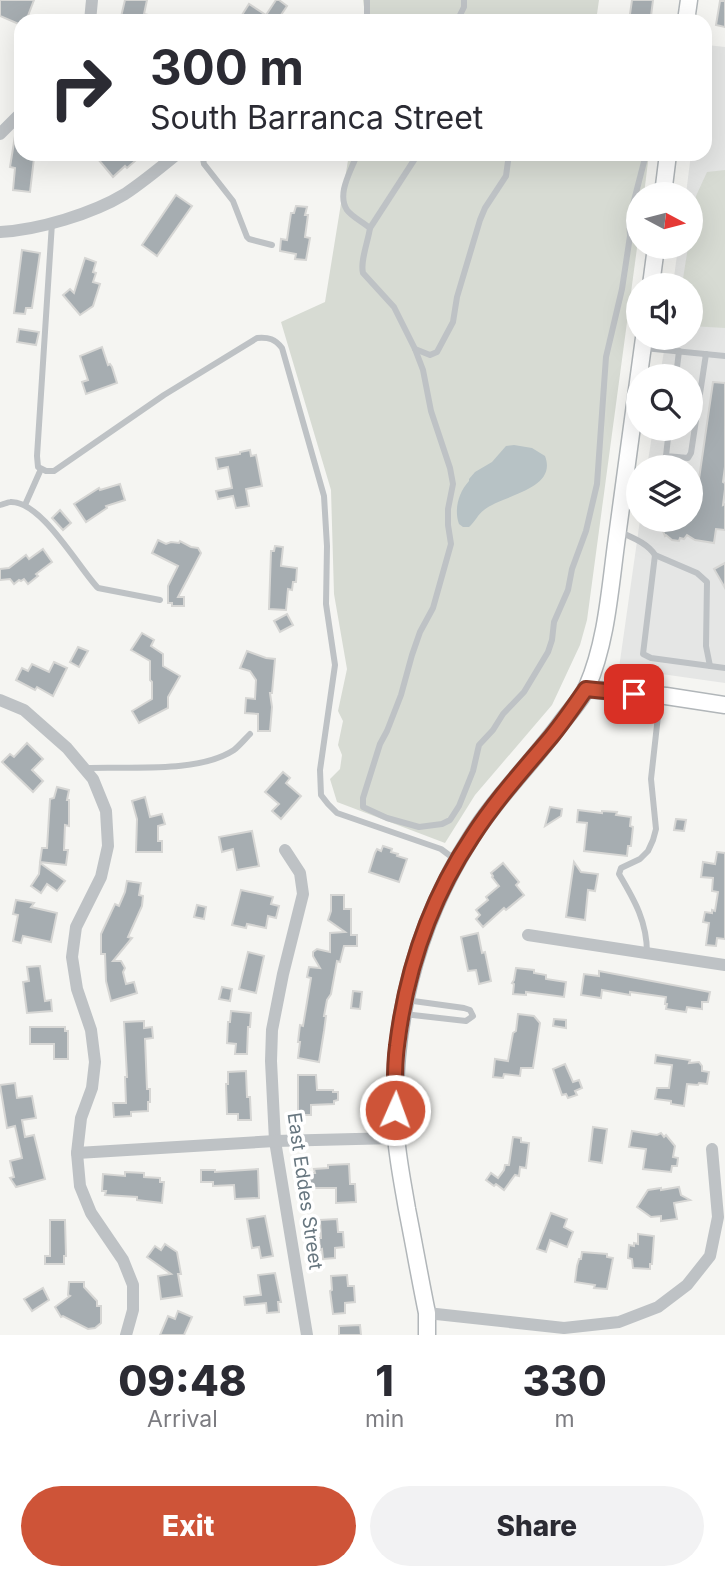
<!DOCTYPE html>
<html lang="en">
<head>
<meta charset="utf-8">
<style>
	:root { --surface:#fff; --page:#f2f2f3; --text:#2b2b33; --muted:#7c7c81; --accent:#ce5438 }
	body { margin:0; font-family:Inter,sans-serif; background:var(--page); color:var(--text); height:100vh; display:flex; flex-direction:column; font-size:26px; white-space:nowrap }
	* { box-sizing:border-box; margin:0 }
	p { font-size:23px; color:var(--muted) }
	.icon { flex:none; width:38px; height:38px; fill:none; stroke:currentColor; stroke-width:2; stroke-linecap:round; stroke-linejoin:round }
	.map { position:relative; height:1335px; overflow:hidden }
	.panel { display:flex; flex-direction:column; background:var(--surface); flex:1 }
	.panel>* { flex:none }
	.banner { position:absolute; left:14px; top:14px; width:698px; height:147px; border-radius:21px; box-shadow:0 7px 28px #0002; background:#fff; color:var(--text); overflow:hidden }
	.needle { width:46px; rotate:97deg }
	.tools { position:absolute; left:626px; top:182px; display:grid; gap:14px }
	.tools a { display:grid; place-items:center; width:77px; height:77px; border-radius:50%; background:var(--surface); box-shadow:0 7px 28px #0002; font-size:35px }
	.pin { position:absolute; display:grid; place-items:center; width:60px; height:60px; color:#fff; margin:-30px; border-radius:14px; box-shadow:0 4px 10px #0006 }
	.me { position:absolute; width:77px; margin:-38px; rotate:2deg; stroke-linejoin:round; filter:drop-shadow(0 0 5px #0008) }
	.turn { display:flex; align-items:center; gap:24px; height:147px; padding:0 21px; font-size:32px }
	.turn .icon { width:91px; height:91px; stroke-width:2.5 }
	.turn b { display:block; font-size:49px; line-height:60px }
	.eta { display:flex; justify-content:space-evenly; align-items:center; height:119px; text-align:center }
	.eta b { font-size:42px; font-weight:800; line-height:49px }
	.button { display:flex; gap:14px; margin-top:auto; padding:14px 21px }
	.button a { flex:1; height:80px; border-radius:42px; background:var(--accent); color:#fff; font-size:28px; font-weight:800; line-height:80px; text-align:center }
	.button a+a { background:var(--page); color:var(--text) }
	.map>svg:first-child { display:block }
	.built { fill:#e5e6e5 }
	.green { fill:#d7dbd3 }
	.water { fill:#b7c2c5 }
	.building { fill:#a6adb1; stroke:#d6d6d4; stroke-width:2 }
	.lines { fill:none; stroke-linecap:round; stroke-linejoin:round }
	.secondary-casing { stroke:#b1b6b9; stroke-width:19 }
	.lane { stroke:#bec2c5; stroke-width:6 }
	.street { stroke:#bec2c5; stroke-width:12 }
	.secondary { stroke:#fff; stroke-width:16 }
	.route-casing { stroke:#863724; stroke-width:18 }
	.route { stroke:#ce5438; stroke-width:12 }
	.labels { text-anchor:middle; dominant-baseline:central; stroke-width:7; stroke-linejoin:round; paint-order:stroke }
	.street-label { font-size:19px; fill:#67767f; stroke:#fff }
</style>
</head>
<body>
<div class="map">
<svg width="725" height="1335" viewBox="0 0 725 1335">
	<rect width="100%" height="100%" fill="#f5f5f2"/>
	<!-- built -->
	<path class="built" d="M707 45 725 47V683L619 668 640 520H691V467H647L653 429H691V376H660L666 338H691V285H673L678 247H691V194H686L691 154H705V56Z"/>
	<!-- green -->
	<g class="green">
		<path d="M363 0H599L596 21H366Z"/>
		<path d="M349 154H649L644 194H639V233L587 620 580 645 552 705 475 795 445 843 337 802 330 779 340 769 342 755 338 745 343 721 338 711 347 669 334 594 331 490 281 322 325 302Z"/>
		<path d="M725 170V328L691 326V285H682L688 247H691V225L696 196 707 172Z"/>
	</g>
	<!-- water -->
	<path class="water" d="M514 445 532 448 545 456C558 490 502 495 484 510 478 514 475 522 469 527H463L459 524C454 510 458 493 469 481V479L475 472 492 462 506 446Z"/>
	<!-- building -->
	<g class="building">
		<path d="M0 0H34L26 21H21V25L0 16Z"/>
		<path d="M125 0H147L144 14 161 18V21H120Z"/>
		<path d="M276 0H279L287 6 277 21H251L242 15 249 4 266 15Z"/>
		<path d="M632 0H653L651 16H649V21H629Z"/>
		<path d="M720 1H725V27L716 25Z"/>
		<path d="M15 136 21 137V154H31V157L34 158 30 192 13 190 15 168 10 167Z"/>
		<path d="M103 154H143L127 168 125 166 113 177 98 159Z"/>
		<path d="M176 195 192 206 157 256 142 245Z"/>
		<path d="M296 206 307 207 305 215H308L305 237 310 238 306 260 295 259 296 254 280 251 281 239 287 240 291 213H294Z"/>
		<path d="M22 250 40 253 32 308H26L25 314 14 313Z"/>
		<path d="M85 258 96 262 93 272 96 273 93 282 100 284 93 306 80 315 63 295 70 289 74 293Z"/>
		<path d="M19 329 39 332 36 345 17 342Z"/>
		<path d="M102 347 108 365 110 364 112 367 117 383 86 394 82 382 88 380 80 356Z"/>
		<path d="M713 382 725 383V467L723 482 725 483V489L723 505 725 504V530L716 529 714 543 695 540 687 535 684 539 680 538 679 541 672 540 666 535 665 536 659 522 664 520H691V478L699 479Z"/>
		<path d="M250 450 251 456 256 455 262 486 246 489 249 506 236 508 233 496 218 499 216 491 232 488 228 467 218 469 216 458 240 454V452Z"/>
		<path d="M120 484 125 500 106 506 107 508 86 522 74 504 99 488 100 490Z"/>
		<path d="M60 510 71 523 63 530 52 518Z"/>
		<path d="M158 540 166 544 171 542 179 543 180 541 191 547 198 548 201 553 178 597H184V606H172V603H168V586L178 566 152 553Z"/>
		<path d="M275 546 283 547 281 566 297 568 296 582H293L292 590 288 589 286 610 269 609 271 551H274Z"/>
		<path d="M43 549 52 562 36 574 38 576 28 584 24 579 21 581 19 580 14 584 10 579 0 580V569L9 568 26 555 29 559Z"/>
		<path d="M725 563V588L714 569Z"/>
		<path d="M287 614 293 625 280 632 274 621Z"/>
		<path d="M142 633 154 640 151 646 163 654V666L180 676 168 697V708L139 723 132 711 152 699V682L150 680V661L131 650Z"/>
		<path d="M78 647 88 651 79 667 70 662Z"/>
		<path d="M247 651 266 658 275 659 272 693H270L272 707 270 731H258V714L245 713 246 698 255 699 256 680 250 671 240 668Z"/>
		<path d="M54 662 67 668 53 696 37 687 35 690 16 680 22 668 28 671 32 664 49 672Z"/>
		<path d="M27 743 43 759 32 770 43 781 33 792 2 762 10 754 14 757Z"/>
		<path d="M283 772 290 778 286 783 301 796 281 819 272 811 279 804 265 792Z"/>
		<path d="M57 787 69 790 67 800H69V826L65 825 64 850H68L66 865 40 862 42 848H47L50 799 54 798Z"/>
		<path d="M145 797 150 817 162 814 165 824 158 826V841H162V852H136L137 819 132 801Z"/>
		<path d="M550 807 562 809 561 816 545 826Z"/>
		<path d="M578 810 602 813V811L617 812 616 815 631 817 630 826 633 827 631 846H628L627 856 584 851 587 823 577 822Z"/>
		<path d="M676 819 686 820 684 831 674 830Z"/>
		<path d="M252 831 259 866 237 870 233 849 222 852 219 837Z"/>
		<path d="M383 846 392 849 391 852 398 854 397 856 407 859 399 882 369 872 375 853 377 849 381 851Z"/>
		<path d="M717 852 725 853V939L717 938 716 946 706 945 709 923 703 922 705 912 712 913V910L715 911 718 892 712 891 713 878 701 877 703 862 715 864Z"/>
		<path d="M574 862 581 872 598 874 595 891 588 890 585 920 566 917Z"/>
		<path d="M40 863 65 881 57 891 47 884 41 893 31 886 39 874Z"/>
		<path d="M503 863 519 882 516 885 524 895 506 910 504 908 483 927 476 919 480 915 476 910 488 900 486 897 499 886 492 877 493 876 491 873Z"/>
		<path d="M127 881 141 883 139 895 143 896 142 906 128 937 132 938 113 961H121L125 968 123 972 126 984 134 982 137 993 111 1001 106 981 105 954H101V934L115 904 119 906 125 892Z"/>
		<path d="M241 890 273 897 271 904 279 906 276 918 268 916 266 928 247 924 246 928 232 925Z"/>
		<path d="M331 895H344V909H351V935H357V946H344L340 962 337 961 331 994 327 1000 324 1016H326L324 1031 319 1062 298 1058 300 1042H298L300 1025 303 1026 311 978 307 977 309 967 320 968 313 956V952L317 949 330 952V933L345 932 328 920 331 911Z"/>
		<path d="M16 900 34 903 31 907 57 913 51 942 23 936 21 943 13 941 18 915 13 914Z"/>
		<path d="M197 905 206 907 204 919 194 917Z"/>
		<path d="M478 933 482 953 485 952 491 981 479 984 476 970 468 971 461 937Z"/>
		<path d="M248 952 264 956 256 993 239 989Z"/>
		<path d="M40 966 45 1001 51 1000 52 1011 27 1013 23 982 29 981 27 967Z"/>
		<path d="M516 968 534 970V973L546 975V979L566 982 564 997 526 992V995L513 994 514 984 512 983 514 980Z"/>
		<path d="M599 971 710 992 708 1002H702V1009L687 1007 686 1012 666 1009 667 1004H665L666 997 630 992V995L602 990 601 998 581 995 584 974 599 976Z"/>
		<path d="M222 987 232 989 230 1001 219 999Z"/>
		<path d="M353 991 362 992 360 1009 351 1008Z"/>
		<path d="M231 1011 251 1013 250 1027H248L247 1054H235L236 1044 227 1043 228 1022H230Z"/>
		<path d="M518 1014 534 1016 540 1023 533 1068H521L520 1076 504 1074 503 1078 493 1077 495 1059 508 1061 513 1033 516 1031Z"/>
		<path d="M554 1019 566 1020V1028L553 1026Z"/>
		<path d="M144 1021V1028L152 1027 153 1038 145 1039 147 1089H150V1102H148V1111L131 1112V1116L114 1117 113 1103H126L125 1077H127L124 1022Z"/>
		<path d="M30 1027H65V1031H68V1059H54V1044H30Z"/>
		<path d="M656 1055 690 1060 689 1063 699 1062 702 1066V1071L709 1072 707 1084 699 1083 698 1085 687 1084 684 1106 671 1104V1101L655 1099 657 1088H669L672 1065 655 1063Z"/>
		<path d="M565 1064 573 1082 579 1080 582 1088 575 1091 577 1095 568 1098 566 1094 562 1095 553 1069Z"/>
		<path d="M246 1071 247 1097H250L251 1120H238V1114H227L226 1084H228V1072Z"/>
		<path d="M298 1075H316L317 1090H333V1092H338V1100L334 1101V1104L311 1105V1115H298Z"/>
		<path d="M15 1083 17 1098 32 1096 36 1118 22 1120 25 1137 34 1135 45 1179 16 1187 10 1178 14 1177 10 1161 22 1158 15 1126 7 1128 0 1085Z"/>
		<path d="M593 1127 607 1129 602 1163 589 1161Z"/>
		<path d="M632 1131 657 1135 661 1133 664 1137 666 1135 675 1146 673 1157 678 1158 677 1166H672L671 1172 643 1169 646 1149 629 1147Z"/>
		<path d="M513 1137 521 1138V1142L529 1143 526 1168 520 1167 519 1176 515 1175 504 1190 496 1184 494 1186 486 1180 491 1173 498 1178 504 1170 505 1165H509Z"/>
		<path d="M349 1164 350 1184H355L356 1202 336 1203V1188H301L300 1173H315L314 1169 328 1168V1165Z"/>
		<path d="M258 1169 259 1198 235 1199 234 1185 213 1186V1182H201V1170H215V1172Z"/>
		<path d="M125 1172 144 1173V1177L160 1178V1182H164L162 1203 137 1200V1197L105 1195 106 1191H102L103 1174 125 1176Z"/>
		<path d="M679 1187 681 1195 690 1200 674 1203 677 1219 661 1221V1216L651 1217 637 1207 648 1190 661 1188V1190Z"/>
		<path d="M551 1213 567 1219 564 1227 573 1232 567 1247 550 1240 546 1252 537 1249Z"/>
		<path d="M265 1216 273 1256 261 1258 259 1247 252 1248 247 1219Z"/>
		<path d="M337 1219 338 1232H343L344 1247 335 1248V1258L323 1259 322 1249 320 1250 319 1238H321L320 1220Z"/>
		<path d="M50 1220H65L66 1256H64V1264H45V1256H50Z"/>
		<path d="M638 1234 654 1236 652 1264H650V1269L633 1268 632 1259 628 1258 629 1245 634 1246V1243L638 1244Z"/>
		<path d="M165 1244 177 1252 181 1274H178L182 1296 161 1299 158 1276 171 1274 147 1257 155 1246 161 1250Z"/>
		<path d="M582 1252 607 1254V1257L613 1258 607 1289 594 1288 595 1285 575 1282 577 1266 579 1259H581Z"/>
		<path d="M275 1273 281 1302H278L279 1312 267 1313 266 1303 245 1305 244 1297 261 1295 258 1275Z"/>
		<path d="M347 1275 348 1286H354L355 1302 345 1303V1313L333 1314 330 1291 332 1290 331 1276Z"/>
		<path d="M69 1282H84V1287L97 1301V1306H101V1323L95 1328 88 1329 63 1316 61 1317 55 1307 70 1296 68 1295Z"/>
		<path d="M43 1288 49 1300 32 1311 24 1299Z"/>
		<path d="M178 1311 192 1317 184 1335H160L168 1316 175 1319Z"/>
		<path d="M360 1325 361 1335H339V1326Z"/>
	</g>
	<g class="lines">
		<defs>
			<g id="secondary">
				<path d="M686 21 689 0"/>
				<path d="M663 194 668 154"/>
				<path d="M651 285 656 247"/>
				<path d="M586 689 666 696 725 705"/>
				<path d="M427 1335V1313C420 1279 414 1244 407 1209 403 1185 398 1161 396 1136 389 1031 414 927 471 838 497 796 533 762 562 722 570 711 581 700 587 687 607 641 610 587 617 537 626 471 635 404 644 338"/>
			</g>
		</defs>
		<!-- secondary casing -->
		<use href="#secondary" class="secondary-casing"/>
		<!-- lane -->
		<g class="lane">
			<path d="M367 0V21"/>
			<path d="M457 21 464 7V0"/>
			<path d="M202 154 204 164 233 201 247 237 249 239 272 245"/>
			<path d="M357 154C352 170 336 193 347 210 352 217 363 222 370 228 368 242 360 261 363 273L394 307 415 349 423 370 431 411 450 468 453 484 448 509V525L451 544 433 608 420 632 412 655 401 695 387 731 380 744 363 798V807L387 818 419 827 442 824 450 820 459 806 473 771 479 745 493 730 503 714 524 692 548 652 552 640 554 622 568 590 572 569 586 531 597 484 606 357 622 289 630 236 629 220 646 154"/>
			<path d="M52 223 37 456 38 467 46 471H54L164 395 257 338C269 337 275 339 282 348L324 496 327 546 326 604 335 665 320 770 321 795 328 804 337 813 441 849 457 861"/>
			<path d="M370 228 418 154"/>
			<path d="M644 348 725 356"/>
			<path d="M415 349 430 355 437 352 453 322 457 297 480 220 485 208 506 176 509 154"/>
			<path d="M676 376 679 351"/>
			<path d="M669 429 666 456 688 458 691 453 706 354"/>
			<path d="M655 467 666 456"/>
			<path d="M626 482 639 477"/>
			<path d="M0 505C1 505 9 502 10 502 41 500 78 567 98 588L160 600"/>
			<path d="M25 505 41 469"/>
			<path d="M620 532C633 538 647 543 655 555L643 654 651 658 725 668"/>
			<path d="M655 555 697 573 707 582 706 646 710 666"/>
			<path d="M86 768C128 766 197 774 234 750 239 746 245 739 250 734"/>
			<path d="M647 953C647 922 635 901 619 874L621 868 640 859 648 851 653 840 656 829 651 779 660 698"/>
			<path d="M404 1014 466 1021 473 1016 470 1010 464 1008 406 1000"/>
		</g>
		<!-- street -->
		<g class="street">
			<path d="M90 21 92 0"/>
			<path d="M0 134 21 113"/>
			<path d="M0 232C38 230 92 214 125 194 143 182 160 168 177 154"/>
			<path d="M0 700 24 710 67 748 93 779 106 811 108 846 101 877 76 927 72 957 77 989 91 1030 95 1062 92 1088 81 1118 77 1153 80 1186 91 1213 123 1260 133 1285V1310L126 1335"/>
			<path d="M285 850 300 873 303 894 283 974 272 1030 271 1061 275 1141 307 1335"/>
			<path d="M528 935 725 965"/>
			<path d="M77 1153 275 1141 396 1138"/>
			<path d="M427 1313 564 1328 619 1322 658 1307 687 1285 710 1256 718 1217 712 1149"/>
		</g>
		<!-- secondary -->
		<use href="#secondary" class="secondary"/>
	</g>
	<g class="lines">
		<defs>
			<path id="route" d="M395 1110C395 1089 394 1067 397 1046 406 971 430 900 472 837 495 801 524 769 551 737 564 721 575 705 586 689L634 694"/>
		</defs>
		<!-- route casing -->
		<use href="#route" class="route-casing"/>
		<!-- route -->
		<use href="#route" class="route"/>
	</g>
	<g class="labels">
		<!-- street labels -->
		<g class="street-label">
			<text transform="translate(305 1191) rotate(82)">East Eddes Street</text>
		</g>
	</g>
</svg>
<div class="tools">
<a><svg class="needle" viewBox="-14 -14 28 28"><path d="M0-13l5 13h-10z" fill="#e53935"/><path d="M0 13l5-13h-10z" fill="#7c7c81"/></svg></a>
<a><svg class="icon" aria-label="sound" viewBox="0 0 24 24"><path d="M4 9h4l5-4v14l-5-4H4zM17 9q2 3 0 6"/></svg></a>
<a><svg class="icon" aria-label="search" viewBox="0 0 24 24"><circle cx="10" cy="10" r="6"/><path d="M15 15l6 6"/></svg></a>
<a><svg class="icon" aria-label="layers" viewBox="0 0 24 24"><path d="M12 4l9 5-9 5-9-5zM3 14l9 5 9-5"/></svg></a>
</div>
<div class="pin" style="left:634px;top:694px;background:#d93025"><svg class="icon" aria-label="arrive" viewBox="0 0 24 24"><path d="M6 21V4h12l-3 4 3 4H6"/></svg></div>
<svg class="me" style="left:395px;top:1110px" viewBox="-20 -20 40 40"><circle r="17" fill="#ce5438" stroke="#fff" stroke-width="3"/><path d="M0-11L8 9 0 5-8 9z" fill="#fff"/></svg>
<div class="banner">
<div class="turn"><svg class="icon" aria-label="right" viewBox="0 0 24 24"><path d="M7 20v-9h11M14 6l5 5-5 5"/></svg><div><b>300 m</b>South Barranca Street</div></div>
</div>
</div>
<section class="panel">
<div class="eta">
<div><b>09:48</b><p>Arrival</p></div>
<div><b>1</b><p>min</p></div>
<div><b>330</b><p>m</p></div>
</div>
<div class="button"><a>Exit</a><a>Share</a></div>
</section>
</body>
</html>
